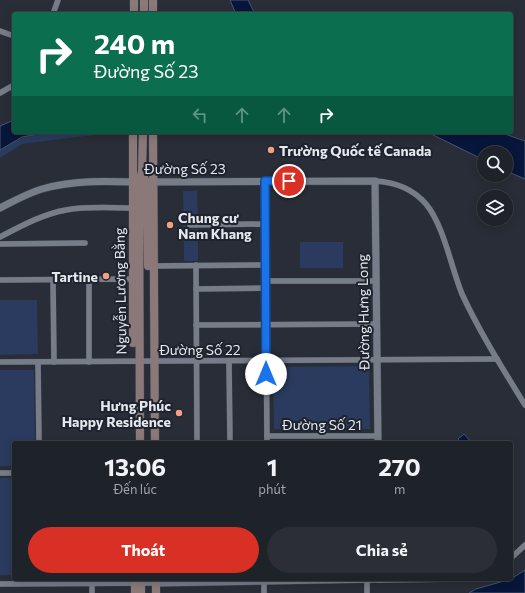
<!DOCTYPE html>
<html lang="vi">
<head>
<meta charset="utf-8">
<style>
	:root { --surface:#1e2229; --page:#2b2f35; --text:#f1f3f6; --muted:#a1a4a8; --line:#3c3f46; --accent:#d93025 }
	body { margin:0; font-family:Commissioner,sans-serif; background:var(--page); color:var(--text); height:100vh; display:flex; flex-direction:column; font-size:15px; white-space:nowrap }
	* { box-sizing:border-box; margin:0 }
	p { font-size:13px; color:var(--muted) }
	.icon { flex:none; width:22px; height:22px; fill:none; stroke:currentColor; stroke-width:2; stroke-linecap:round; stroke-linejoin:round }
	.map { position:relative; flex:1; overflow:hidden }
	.side { position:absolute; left:12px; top:441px; width:501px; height:140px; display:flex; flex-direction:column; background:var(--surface); border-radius:4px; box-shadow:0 2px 10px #0003,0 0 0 1px var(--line) }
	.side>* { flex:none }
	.guide { position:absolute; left:12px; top:12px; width:501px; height:122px; border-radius:4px; box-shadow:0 2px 10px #0003,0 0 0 1px var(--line); background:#0b6e4f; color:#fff; overflow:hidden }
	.tools { position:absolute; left:477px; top:146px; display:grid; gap:8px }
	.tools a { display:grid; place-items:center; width:36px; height:36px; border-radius:50%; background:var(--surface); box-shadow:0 2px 10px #0003,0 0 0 1px var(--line); font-size:20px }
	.pin { position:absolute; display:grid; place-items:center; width:34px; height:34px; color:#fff; margin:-17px; border:2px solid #fff; border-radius:50%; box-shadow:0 1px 4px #0007 }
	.me { position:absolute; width:44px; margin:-22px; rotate:0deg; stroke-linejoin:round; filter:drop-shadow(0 0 3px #0008) }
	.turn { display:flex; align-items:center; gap:14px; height:84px; padding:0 16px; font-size:18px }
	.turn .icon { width:52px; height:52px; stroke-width:2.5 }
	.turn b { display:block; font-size:28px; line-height:34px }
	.lanes { display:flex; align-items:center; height:38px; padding:0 16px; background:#0003; justify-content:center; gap:20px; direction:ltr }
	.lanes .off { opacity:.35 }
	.eta { display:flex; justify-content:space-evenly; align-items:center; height:68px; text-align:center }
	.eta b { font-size:24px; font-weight:700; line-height:28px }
	.primary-button { display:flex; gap:8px; margin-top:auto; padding:8px 16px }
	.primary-button a { flex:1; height:46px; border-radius:24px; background:var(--accent); color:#fff; font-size:16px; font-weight:700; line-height:46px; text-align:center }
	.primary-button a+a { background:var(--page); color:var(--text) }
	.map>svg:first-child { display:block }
	.green { fill:#2a3b5f }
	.water { fill:#07163a; stroke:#4a5570 }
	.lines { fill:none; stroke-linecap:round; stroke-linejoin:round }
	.minor-casing { stroke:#434850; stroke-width:6 }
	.tertiary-casing { stroke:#434850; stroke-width:8 }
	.secondary-casing { stroke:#434850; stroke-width:9 }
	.minor { stroke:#767d89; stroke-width:5.5 }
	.tertiary { stroke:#767d89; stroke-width:7 }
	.secondary { stroke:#8b7979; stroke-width:8 }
	.route-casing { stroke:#114b97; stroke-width:10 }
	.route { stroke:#1a73e8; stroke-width:7 }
	.poi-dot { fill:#f3a082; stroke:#1e232d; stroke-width:1.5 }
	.labels { text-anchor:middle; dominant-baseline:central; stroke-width:4; stroke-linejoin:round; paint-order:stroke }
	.poi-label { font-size:14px; font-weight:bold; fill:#e5e9ef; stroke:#1e232d; text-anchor:start }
	.street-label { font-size:14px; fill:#e5e9ef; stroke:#1e232d }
</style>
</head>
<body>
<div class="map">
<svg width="525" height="593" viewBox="0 0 525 593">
	<rect width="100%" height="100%" fill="#282d37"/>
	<!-- green -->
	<g class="green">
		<path d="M48 132H117L22 144 0 158V150C15 140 30 134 48 132Z"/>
		<path d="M183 191H197L198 221H189L185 225 189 230 198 229V261H184Z"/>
		<rect x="300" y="242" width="43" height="26"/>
		<path d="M37 300 38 354 0 355V300Z"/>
		<path d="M369 366 370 429H274L273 367Z"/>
		<path d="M0 370H34L35 443H14V466H0Z"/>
		<rect x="0" y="478" width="14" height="97"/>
	</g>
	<!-- water -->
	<g class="water">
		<path d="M230 0H248L255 14H236Z"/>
		<path d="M14 120V132H48L22 137 0 150V126Z"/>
		<path d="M427 132H499L525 141V179L506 171V153H484V160Z"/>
		<path d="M464 434 472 443H461L458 439Z"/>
		<path d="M525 570V593H469L476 589 511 579Z"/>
	</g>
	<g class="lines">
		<defs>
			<g id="minor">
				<path d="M53 14 58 0"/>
				<path d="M0 31 14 36"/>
				<path d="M0 93 14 85"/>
				<path d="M265 181 267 443"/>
				<path d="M375 181C395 182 413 189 426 204 444 226 451 267 462 294 480 333 503 369 525 405"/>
				<path d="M190 225 265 224"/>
				<path d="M0 237C21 226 43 214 66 210 88 206 110 208 132 208"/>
				<path d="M0 244 85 243"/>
				<path d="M196 265 197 443"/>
				<path d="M152 266 265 265"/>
				<path d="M0 280 132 279"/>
				<path d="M53 280 54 362"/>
				<path d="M266 281H376"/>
				<path d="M196 289 266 288"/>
				<path d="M196 325 376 324"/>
				<path d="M229 361 230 443"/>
				<path d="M0 362 497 359"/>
				<path d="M38 362 39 443"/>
				<path d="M89 362V280"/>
				<path d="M267 436H378"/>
				<path d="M0 473H14"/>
				<path d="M511 558 525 545"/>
				<path d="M367 580V593"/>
				<path d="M379 580 459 579"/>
				<path d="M264 582V593"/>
				<path d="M92 583V593"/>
				<path d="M0 584 156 583"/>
			</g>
			<g id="tertiary">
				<path d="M148 182 375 181 378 443"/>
				<path d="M0 208C14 201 28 193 42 189 73 180 106 181 137 182"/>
				<path d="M156 583 379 579"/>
			</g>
			<g id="secondary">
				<path d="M153 0V14"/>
				<path d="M134 14V0"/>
				<path d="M144 14V0"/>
				<path d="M133 132V343"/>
				<path d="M153 132 155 443"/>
				<path d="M142 172 146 182 148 266"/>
				<path d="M140 443 139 182 142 172 143 132"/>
				<path d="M135 579V593"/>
				<path d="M141 579V593"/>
				<path d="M156 579V593"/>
			</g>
		</defs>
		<!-- minor casing -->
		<use href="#minor" class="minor-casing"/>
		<!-- tertiary casing -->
		<use href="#tertiary" class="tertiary-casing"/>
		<!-- secondary casing -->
		<use href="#secondary" class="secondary-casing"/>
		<!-- minor -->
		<use href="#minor" class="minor"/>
		<!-- tertiary -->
		<use href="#tertiary" class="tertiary"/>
		<!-- secondary -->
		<use href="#secondary" class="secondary"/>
	</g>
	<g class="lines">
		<defs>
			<path id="route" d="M266 374 265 181H289"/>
		</defs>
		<!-- route casing -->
		<use href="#route" class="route-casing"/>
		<!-- route -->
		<use href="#route" class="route"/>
	</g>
	<!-- markers -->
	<g class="poi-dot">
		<circle cx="271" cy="150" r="4"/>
		<circle cx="170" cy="225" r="4"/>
		<circle cx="106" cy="276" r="4"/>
		<circle cx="179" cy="413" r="4"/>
	</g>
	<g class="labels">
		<!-- poi labels -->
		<g class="poi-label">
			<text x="279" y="150">Trường Quốc tế Canada</text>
			<text x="178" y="217">Chung cư<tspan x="178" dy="16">Nam Khang</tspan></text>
			<text x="98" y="276" text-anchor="end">Tartine</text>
			<text x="171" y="405" text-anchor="end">Hưng Phúc<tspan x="171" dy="16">Happy Residence</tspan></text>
		</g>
		<!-- street labels -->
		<g class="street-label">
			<text x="185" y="168">Đường Số 23</text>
			<text transform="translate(120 291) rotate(-91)">Nguyễn Lương Bằng</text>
			<text transform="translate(363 312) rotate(-91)">Đường Hưng Long</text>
			<text x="200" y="349">Đường Số 22</text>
			<text x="322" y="424">Đường Số 21</text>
		</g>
	</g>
</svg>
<div class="tools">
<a><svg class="icon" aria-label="search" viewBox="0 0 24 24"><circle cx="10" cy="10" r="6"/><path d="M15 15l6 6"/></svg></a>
<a><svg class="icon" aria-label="layers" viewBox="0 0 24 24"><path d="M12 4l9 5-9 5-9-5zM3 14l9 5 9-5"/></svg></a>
</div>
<div class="pin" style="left:289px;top:181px;background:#d93025"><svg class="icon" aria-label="arrive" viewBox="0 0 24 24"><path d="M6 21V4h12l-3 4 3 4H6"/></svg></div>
<svg class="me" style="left:266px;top:374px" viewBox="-20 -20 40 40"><circle r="19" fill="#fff"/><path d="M0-13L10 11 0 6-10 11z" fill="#1a73e8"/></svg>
<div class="guide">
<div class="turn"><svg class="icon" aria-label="right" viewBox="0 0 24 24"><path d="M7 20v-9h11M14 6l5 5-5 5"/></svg><div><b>240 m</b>Đường Số 23</div></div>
<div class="lanes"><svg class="icon off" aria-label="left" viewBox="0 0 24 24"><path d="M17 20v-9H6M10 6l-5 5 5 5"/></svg><svg class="icon off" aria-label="ahead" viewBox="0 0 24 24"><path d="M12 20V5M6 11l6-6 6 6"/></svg><svg class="icon off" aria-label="ahead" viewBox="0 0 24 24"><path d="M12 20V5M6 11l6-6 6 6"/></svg><svg class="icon" aria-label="right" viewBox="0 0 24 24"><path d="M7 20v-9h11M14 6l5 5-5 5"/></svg></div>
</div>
<section class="side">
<div class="eta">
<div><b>13:06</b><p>Đến lúc</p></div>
<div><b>1</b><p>phút</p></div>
<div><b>270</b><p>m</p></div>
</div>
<div class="primary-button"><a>Thoát</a><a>Chia sẻ</a></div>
</section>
</div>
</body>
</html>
